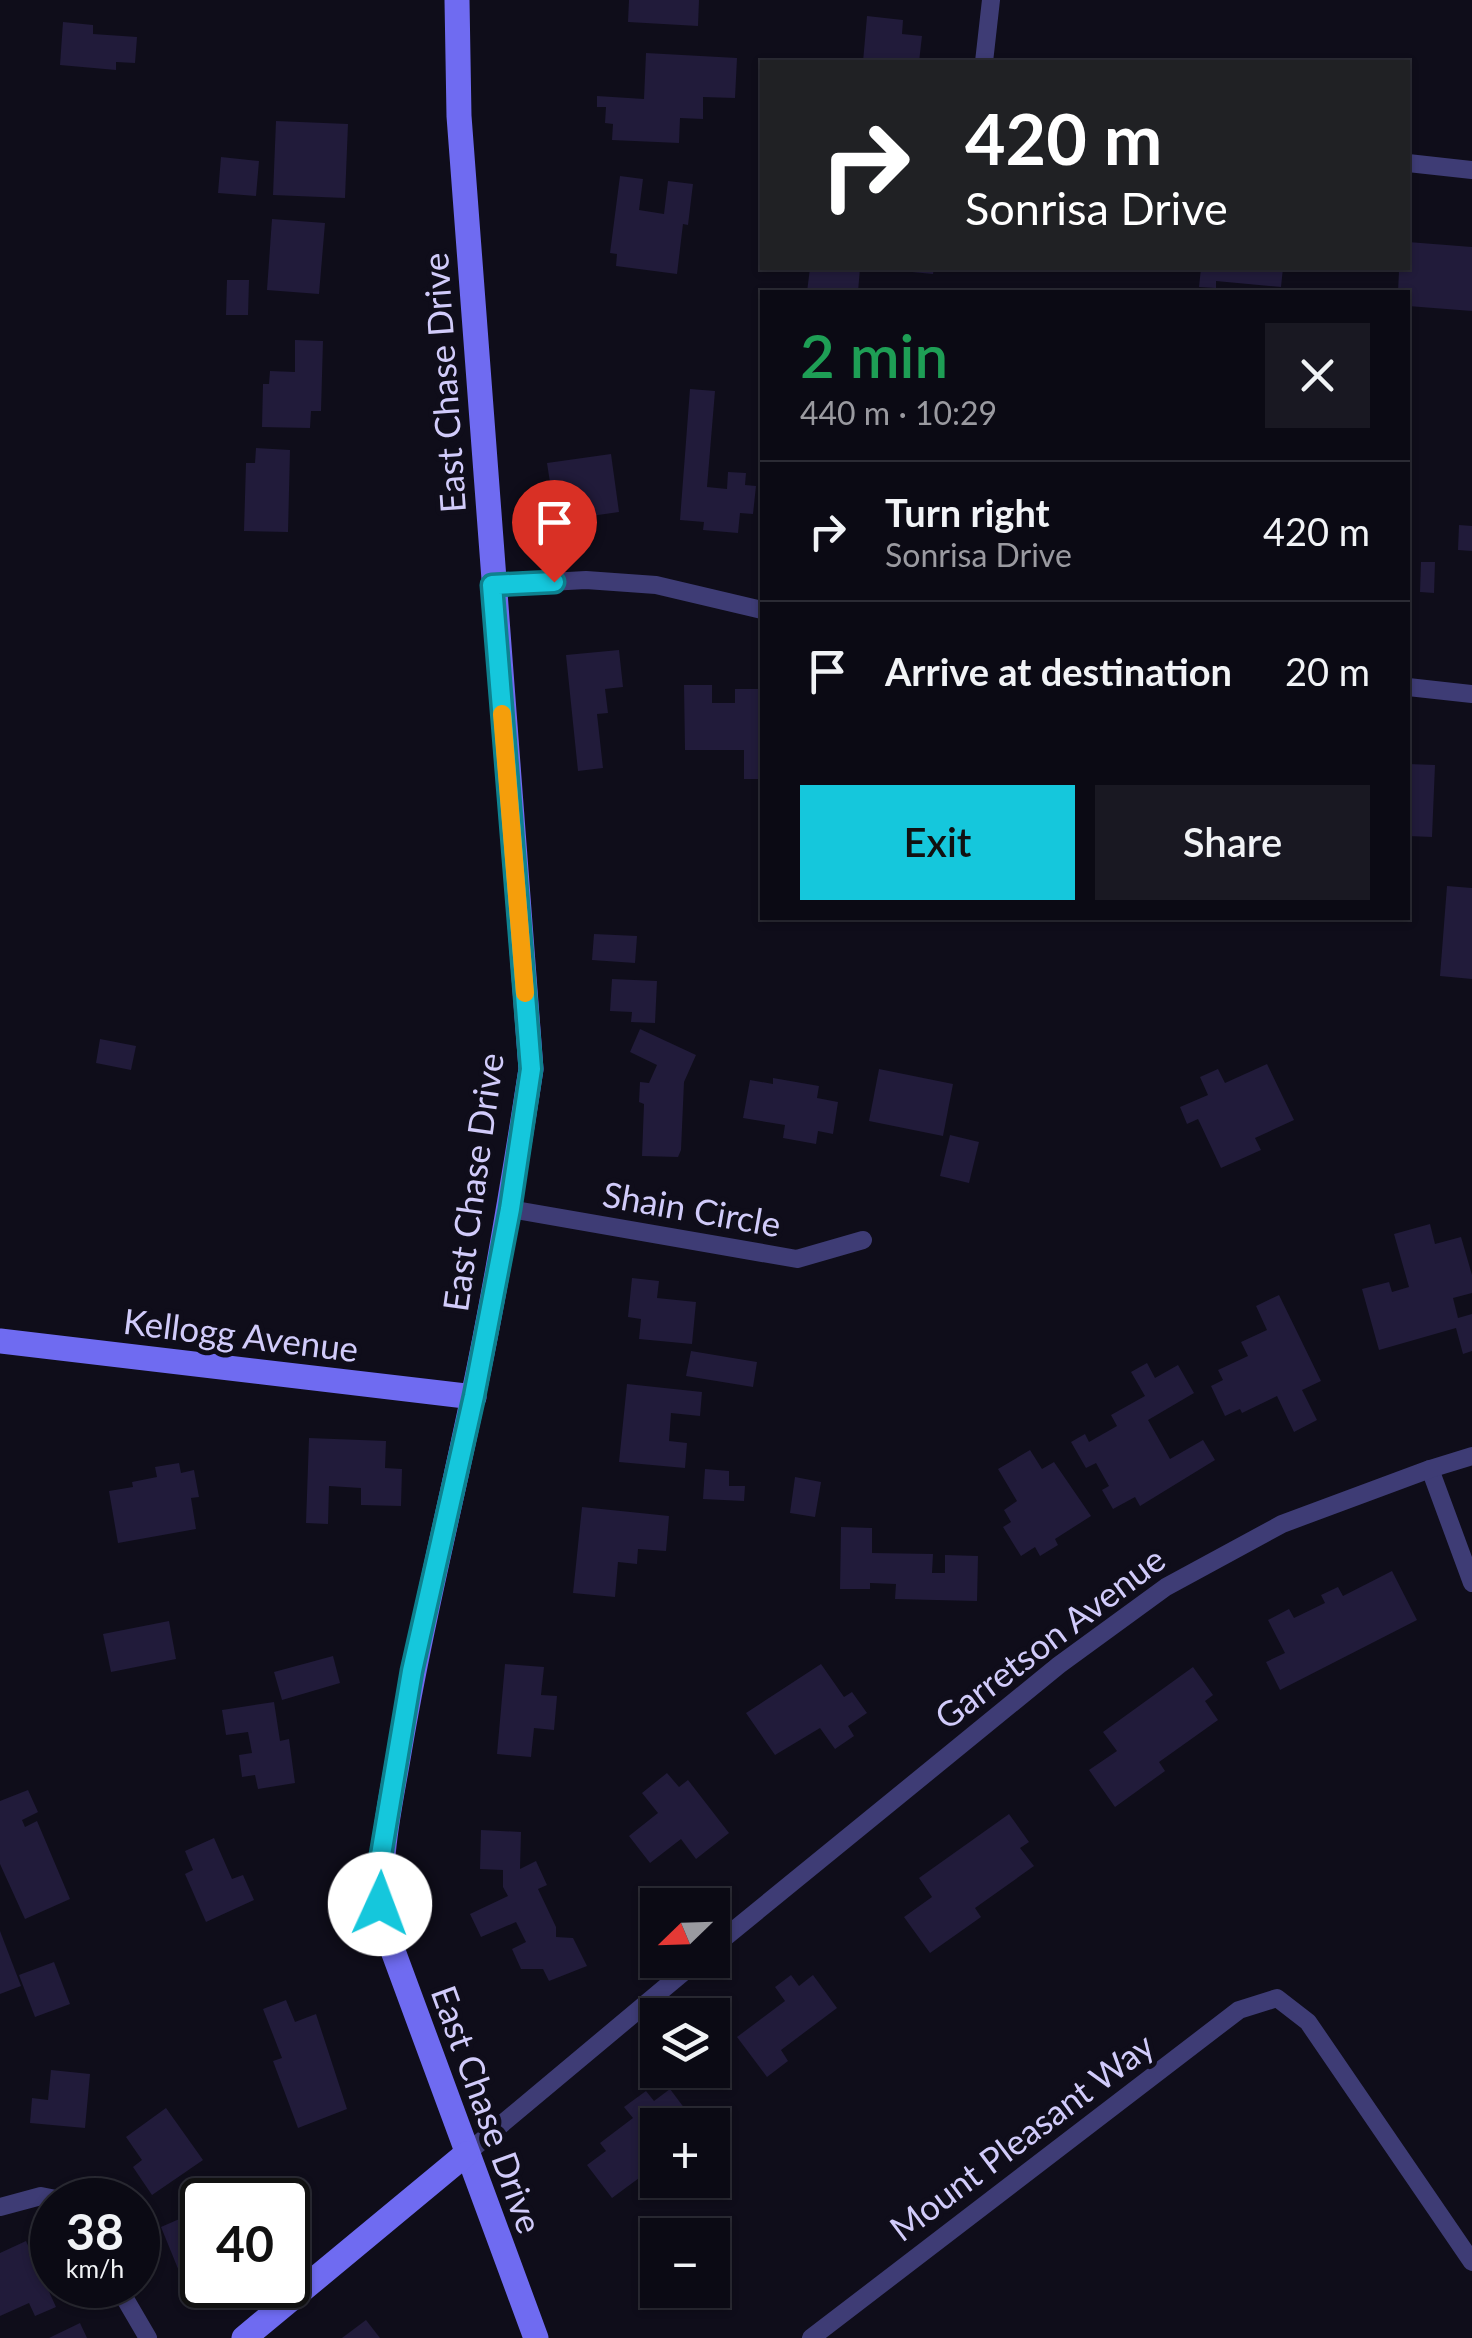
<!DOCTYPE html>
<html lang="en">
<head>
<meta charset="utf-8">
<style>
	:root { --surface:#0b0a14; --page:#191822; --text:#f1f3f6; --muted:#9a9aa0; --line:#2b2b34; --accent:#15c7dc }
	body { margin:0; font-family:Lato,sans-serif; background:var(--page); color:var(--text); height:100vh; display:flex; flex-direction:column; font-size:38px; white-space:nowrap }
	* { box-sizing:border-box; margin:0 }
	p { font-size:32px; color:var(--muted) }
	.icon { flex:none; width:55px; height:55px; fill:none; stroke:currentColor; stroke-width:2; stroke-linecap:round; stroke-linejoin:round }
	.map { position:relative; flex:1; overflow:hidden }
	.side { position:absolute; left:760px; top:290px; width:650px; height:630px; display:flex; flex-direction:column; background:var(--surface); border-radius:0px; box-shadow:0 2px 8px #0004,0 0 0 2px var(--line) }
	.side>* { flex:none }
	.banner { position:absolute; left:760px; top:60px; width:650px; height:210px; border-radius:0px; box-shadow:0 2px 8px #0004,0 0 0 2px var(--line); background:#202124; color:#fff; overflow:hidden }
	.needle { width:65px; rotate:247deg }
	.tools { position:absolute; left:640px; top:1888px; display:grid; gap:20px }
	.tools a { display:grid; place-items:center; width:90px; height:90px; border-radius:0px; background:var(--surface); box-shadow:0 2px 8px #0004,0 0 0 2px var(--line); font-size:50px }
	.speed { position:absolute; left:30px; top:2178px; display:flex; gap:20px; font-size:50px; font-weight:700; text-align:center }
	.speed>* { display:grid; place-content:center; width:130px; height:130px; border-radius:50%; background:var(--surface); box-shadow:0 2px 8px #0004,0 0 0 2px var(--line); line-height:1 }
	.speed small { font-size:25px; font-weight:400 }
	.speed .limit { border:5px solid #111; border-radius:15px; background:#fff; color:#111 }
	.pin { position:absolute; display:grid; place-items:center; width:85px; height:85px; color:#fff; margin:-102px -42px; border-radius:50% 50% 50% 0; rotate:-45deg; box-shadow:0 0 10px #0007 }
	.pin .icon { rotate:45deg }
	.me { position:absolute; width:110px; margin:-55px; rotate:2deg; stroke-linejoin:round; filter:drop-shadow(0 0 8px #0008) }
	.turn { display:flex; align-items:center; gap:35px; height:210px; padding:0 40px; font-size:45px }
	.turn .icon { width:130px; height:130px; stroke-width:2.5 }
	.turn b { display:block; font-size:70px; line-height:85px }
	.round { display:grid; place-items:center; flex:none; width:105px; height:105px; border-radius:0px; background:var(--page) }
	.summary { display:flex; align-items:center; justify-content:space-between; height:170px; padding:0 40px }
	h1 { font-size:60px; font-weight:600; line-height:75px; color:#1e9e55 }
	.button { display:flex; gap:20px; margin-top:auto; padding:20px 40px }
	.button a { flex:1; height:115px; border-radius:0px; background:var(--accent); color:#111; font-size:40px; font-weight:600; line-height:115px; text-align:center }
	.button a+a { background:var(--page); color:var(--text) }
	ul { padding:0; list-style:none }
	li { display:flex; align-items:center; gap:30px; height:140px; padding:0 40px; border-top:2px solid var(--line) }
	li div { flex:1 }
	li b { display:block; font-size:38px }
	li em { font-style:normal }
	.map>svg:first-child { display:block }
	.building { fill:#211b3a }
	.lines { fill:none; stroke-linecap:round; stroke-linejoin:round }
	.street { stroke:#3e3c75; stroke-width:18 }
	.secondary { stroke:#6f6bf1; stroke-width:25 }
	.route-casing { stroke:#0e818f; stroke-width:25 }
	.route { stroke:#15c7dc; stroke-width:18 }
	.slow { stroke:#f59e0b; stroke-width:18 }
	.labels { text-anchor:middle; dominant-baseline:central; stroke-width:10; stroke-linejoin:round; paint-order:stroke }
	.street-label { font-size:35px; fill:#d1cbfa; stroke:#0f0d1a }
</style>
</head>
<body>
<div class="map">
<svg width="1472" height="2338" viewBox="0 0 1472 2338">
	<rect width="100%" height="100%" fill="#0f0d1a"/>
	<!-- building -->
	<g class="building">
		<path d="M629 0H699L698 26 628 22Z"/>
		<path d="M867 16 903 20 902 34 922 36 919 62H863Z"/>
		<path d="M63 22 93 25V34L137 37 135 63 116 62V70L60 65Z"/>
		<path d="M646 53 737 58 735 98 703 97V119L680 118 679 143 612 140 613 124 605 123 606 107H597V96L644 99Z"/>
		<path d="M276 121 348 124 345 198 273 195Z"/>
		<path d="M221 157 259 161 256 196 218 193Z"/>
		<path d="M620 176 643 179 639 210 664 214 668 181 693 184 688 225 683 224 677 274 616 266 617 254 610 253Z"/>
		<path d="M272 219 325 223 319 294 267 290Z"/>
		<path d="M1408 242 1472 247V311L1408 306V292H1398L1399 271 1385 270V268H1408Z"/>
		<path d="M810 268H860L858 292H807Z"/>
		<path d="M891 268H934L933 274 891 270Z"/>
		<path d="M1201 268H1283L1281 287 1216 281V288L1199 287Z"/>
		<path d="M227 280H249L248 315H226Z"/>
		<path d="M295 340 323 341 321 411H311L310 428 262 427 263 384H269L270 371 295 372Z"/>
		<path d="M690 389 715 391 707 487 727 489 728 472 746 473 745 485 756 486 753 514 740 513 738 533 703 530 704 522 680 520Z"/>
		<path d="M256 448 290 450 288 532 244 531 246 463H255Z"/>
		<path d="M611 454 619 512 556 521 547 463Z"/>
		<path d="M1459 525 1472 526V551L1458 550Z"/>
		<path d="M1421 562H1435L1434 593 1420 592Z"/>
		<path d="M619 650 623 687 605 689 608 713 597 714 603 768 578 771 566 655Z"/>
		<path d="M684 685H712V703H735V689H762V779H744V750H685Z"/>
		<path d="M1408 764 1435 765 1432 837 1408 836Z"/>
		<path d="M1447 886 1472 888V979L1440 976Z"/>
		<path d="M594 934 637 936 635 963 592 960Z"/>
		<path d="M612 979 657 981 655 1023 631 1022 632 1012 610 1011Z"/>
		<path d="M640 1029 696 1055 684 1082 681 1150 678 1157 642 1156 644 1104 639 1102 640 1082 649 1083 657 1065 630 1052Z"/>
		<path d="M100 1039 136 1046 131 1070 96 1063Z"/>
		<path d="M1267 1064 1294 1120 1255 1138 1261 1150 1221 1168 1198 1119 1187 1124 1180 1107 1208 1095 1200 1077 1218 1069 1225 1083Z"/>
		<path d="M879 1069 953 1084 943 1136 869 1121Z"/>
		<path d="M773 1078 819 1086 817 1098 838 1102 833 1134 818 1131 816 1144 783 1138 785 1125 743 1118 750 1080 773 1084Z"/>
		<path d="M950 1135 979 1142 969 1183 940 1176Z"/>
		<path d="M1430 1224 1435 1244 1461 1237 1472 1275V1293L1453 1298 1458 1318 1472 1314V1351L1463 1354 1456 1328 1379 1350 1362 1289 1389 1282 1392 1292 1409 1287 1394 1234Z"/>
		<path d="M632 1278 659 1281 657 1298 696 1302 692 1344 639 1339 641 1319 628 1317Z"/>
		<path d="M1279 1295 1321 1381 1302 1390 1317 1420 1294 1432 1277 1396 1242 1413 1240 1409 1225 1416 1211 1386 1223 1380 1218 1370 1248 1356 1241 1342 1267 1330 1256 1306Z"/>
		<path d="M691 1351 757 1362 753 1387 686 1376Z"/>
		<path d="M1147 1363 1155 1378 1178 1365 1194 1393 1148 1420 1170 1459 1203 1440 1215 1460 1140 1506 1135 1497 1113 1509 1102 1490 1109 1486 1096 1463 1086 1468 1071 1442 1085 1434 1089 1442 1117 1426 1111 1415 1145 1396 1131 1372Z"/>
		<path d="M627 1384 702 1392 700 1416 671 1413 669 1441 687 1443 685 1468 619 1462Z"/>
		<path d="M309 1438 386 1441 385 1468 402 1469 401 1506 361 1505V1488L329 1486 328 1524 306 1523Z"/>
		<path d="M1030 1450 1042 1469 1054 1462 1091 1516 1055 1539 1058 1545 1040 1556 1035 1547 1021 1556 1003 1527 1011 1522 1004 1510 1017 1501 998 1469Z"/>
		<path d="M179 1463 181 1473 194 1470 199 1497 191 1498 196 1529 118 1543 109 1491 133 1487 132 1482 157 1477 155 1467Z"/>
		<path d="M705 1469 729 1471V1486H745L744 1501 703 1499Z"/>
		<path d="M795 1477 821 1482 815 1517 790 1513Z"/>
		<path d="M582 1507 669 1516 666 1551 638 1549 637 1564 618 1562 615 1597 573 1593Z"/>
		<path d="M841 1527 872 1528V1553L933 1554 932 1573H945V1555L978 1556 977 1601 895 1599 896 1584 870 1583V1589H840Z"/>
		<path d="M1392 1571 1417 1620 1280 1690 1266 1662 1285 1653 1268 1620 1289 1609 1294 1618 1325 1603 1321 1595 1338 1587 1343 1596Z"/>
		<path d="M169 1621 176 1659 111 1672 103 1634Z"/>
		<path d="M333 1656 340 1683 282 1700 274 1672Z"/>
		<path d="M505 1664 544 1667 541 1695 557 1696 554 1730 534 1728 531 1757 497 1754Z"/>
		<path d="M821 1664 844 1697 852 1692 867 1713 848 1726 854 1736 835 1749 820 1728 775 1755 746 1713Z"/>
		<path d="M1193 1667 1213 1695 1205 1701 1218 1720 1159 1762 1165 1771 1115 1807 1089 1770 1117 1751 1103 1732Z"/>
		<path d="M274 1702 280 1741 289 1739 295 1783 258 1789 255 1775 242 1777 239 1755 252 1753 248 1732 226 1735 222 1710Z"/>
		<path d="M667 1773 679 1787 688 1780 729 1833 696 1859 681 1839 650 1863 629 1836 658 1813 642 1793Z"/>
		<path d="M28 1790 38 1812 22 1820 25 1827 37 1821 70 1899 25 1919 0 1864V1801Z"/>
		<path d="M1009 1814 1029 1842 1020 1848 1034 1866 975 1908 981 1917 930 1953 904 1917 932 1897 919 1878Z"/>
		<path d="M481 1830 521 1832 520 1869 536 1861 547 1885 538 1889 556 1927V1937L573 1938 587 1966 549 1981 543 1969H521L512 1949 526 1942 516 1922 481 1937 470 1914 508 1896 503 1887V1870L480 1869Z"/>
		<path d="M214 1838 232 1879 243 1875 254 1900 206 1922 185 1874 193 1870 185 1851Z"/>
		<path d="M0 1931 21 1986 0 1994Z"/>
		<path d="M54 1962 70 2004 35 2017 19 1975Z"/>
		<path d="M791 1975 799 1986 813 1975 837 2008 781 2050 788 2061 767 2077 737 2037 785 2001 775 1987Z"/>
		<path d="M286 2000 295 2022 316 2014 347 2109 298 2128 273 2061 282 2058 263 2009Z"/>
		<path d="M51 2070 90 2074 85 2128 30 2123 32 2098 48 2100Z"/>
		<path d="M670 2089 697 2125H658V2164L612 2198 587 2165 606 2151 600 2143 633 2118 624 2107 646 2091 654 2101Z"/>
		<path d="M166 2108 203 2160 152 2195 133 2167 142 2160 126 2137Z"/>
		<path d="M184 2217 194 2243 202 2240V2285H222L224 2290 192 2303 161 2227Z"/>
		<path d="M26 2241 56 2307 35 2316 29 2303 0 2316V2253Z"/>
		<path d="M366 2320 380 2338H342Z"/>
		<path d="M80 2323 87 2338H49Z"/>
	</g>
	<g class="lines">
		<!-- street -->
		<g class="street">
			<path d="M984 62 991 0"/>
			<path d="M1408 163 1472 170"/>
			<path d="M492 585 586 580 656 585 762 610"/>
			<path d="M1408 687 1472 694"/>
			<path d="M510 1209 797 1259 863 1240"/>
			<path d="M1430 1469 1472 1583"/>
			<path d="M712 1948 1059 1665 1166 1587 1282 1524 1430 1469 1472 1456"/>
			<path d="M466 2154 698 1960"/>
			<path d="M0 2207 41 2196 61 2200"/>
			<path d="M117 2285 148 2338"/>
			<path d="M811 2338 1239 2010 1277 1998 1308 2022 1472 2262"/>
		</g>
		<!-- secondary -->
		<g class="secondary">
			<path d="M457 0 459 116 531 1069C514 1179 496 1289 473 1397 448 1516 419 1634 399 1753 388 1818 373 1874 389 1940L536 2338"/>
			<path d="M0 1341 474 1397"/>
			<path d="M244 2338 466 2154"/>
		</g>
	</g>
	<g class="lines">
		<defs>
			<path id="route" d="M380 1904V1861L412 1671 474 1396 510 1209 531 1069 492 585 554 582"/>
		</defs>
		<!-- route casing -->
		<use href="#route" class="route-casing"/>
		<!-- route -->
		<use href="#route" class="route"/>
		<!-- slow -->
		<path class="slow" d="M502 714 525 993"/>
	</g>
	<g class="labels">
		<!-- street labels -->
		<g class="street-label">
			<text transform="translate(443 383) rotate(-94)">East Chase Drive</text>
			<text transform="translate(472 1182) rotate(-82)">East Chase Drive</text>
			<text transform="translate(692 1208) rotate(10)">Shain Circle</text>
			<text transform="translate(241 1334) rotate(7)">Kellogg Avenue</text>
			<text transform="translate(1049 1637) rotate(-37)">Garretson Avenue</text>
			<text transform="translate(488 2109) rotate(70)">East Chase Drive</text>
			<text transform="translate(1021 2136) rotate(-37)">Mount Pleasant Way</text>
		</g>
	</g>
</svg>
<div class="tools">
<a><svg class="needle" viewBox="-14 -14 28 28"><path d="M0-13l5 13h-10z" fill="#e53935"/><path d="M0 13l5-13h-10z" fill="#9a9aa0"/></svg></a>
<a><svg class="icon" aria-label="layers" viewBox="0 0 24 24"><path d="M12 4l9 5-9 5-9-5zM3 14l9 5 9-5"/></svg></a>
<a>+</a>
<a>−</a>
</div>
<div class="speed"><div>38<small>km/h</small></div><div class="limit">40</div></div>
<div class="pin" style="left:554px;top:582px;background:#d93025"><svg class="icon" aria-label="arrive" viewBox="0 0 24 24"><path d="M6 21V4h12l-3 4 3 4H6"/></svg></div>
<svg class="me" style="left:380px;top:1904px" viewBox="-20 -20 40 40"><circle r="19" fill="#fff"/><path d="M0-13L10 11 0 6-10 11z" fill="#15c7dc"/></svg>
<div class="banner">
<div class="turn"><svg class="icon" aria-label="right" viewBox="0 0 24 24"><path d="M7 20v-9h11M14 6l5 5-5 5"/></svg><div><b>420 m</b>Sonrisa Drive</div></div>
</div>
<section class="side">
<div class="summary"><div><h1>2 min</h1><p>440 m · 10:29</p></div><a class="round"><svg class="icon" aria-label="close" viewBox="0 0 24 24"><path d="M6 6l12 12M18 6L6 18"/></svg></a></div>
<ul>
<li><svg class="icon" aria-label="right" viewBox="0 0 24 24"><path d="M7 20v-9h11M14 6l5 5-5 5"/></svg><div><b>Turn right</b><p>Sonrisa Drive</p></div><em>420 m</em></li>
<li><svg class="icon" aria-label="arrive" viewBox="0 0 24 24"><path d="M6 21V4h12l-3 4 3 4H6"/></svg><div><b>Arrive at destination</b></div><em>20 m</em></li>
</ul>
<div class="button"><a>Exit</a><a>Share</a></div>
</section>
</div>
</body>
</html>
